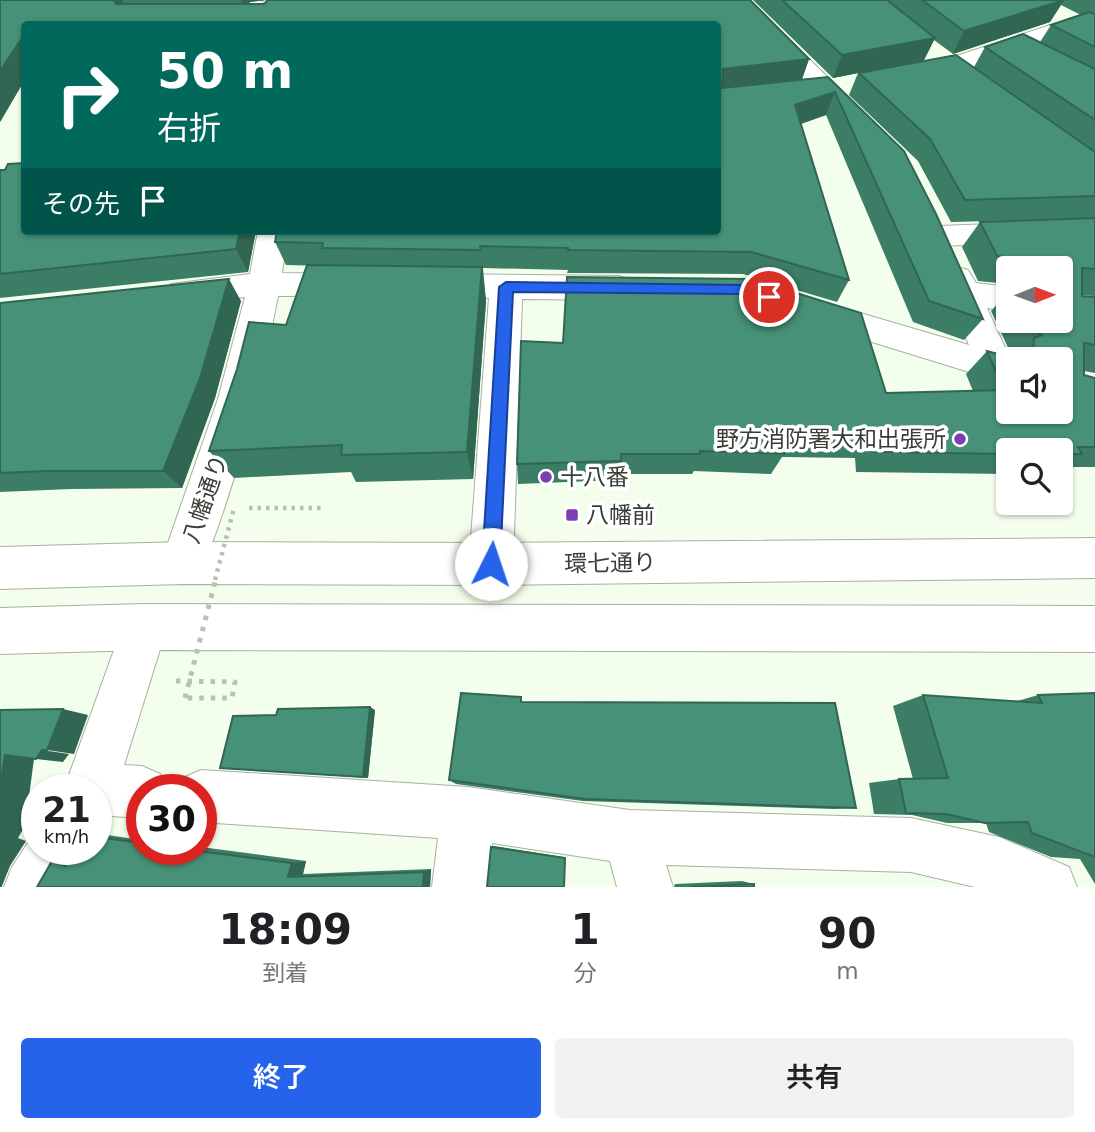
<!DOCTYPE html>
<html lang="ja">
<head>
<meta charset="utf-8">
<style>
	:root { --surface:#fff; --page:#f2f2f2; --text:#202124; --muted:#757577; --accent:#2563eb }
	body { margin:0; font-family:"DejaVu Sans","Noto Sans JP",sans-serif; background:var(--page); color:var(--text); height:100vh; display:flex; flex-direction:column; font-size:26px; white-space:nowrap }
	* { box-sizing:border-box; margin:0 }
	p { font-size:23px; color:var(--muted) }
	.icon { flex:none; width:38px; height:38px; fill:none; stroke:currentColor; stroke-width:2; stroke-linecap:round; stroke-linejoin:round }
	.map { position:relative; height:887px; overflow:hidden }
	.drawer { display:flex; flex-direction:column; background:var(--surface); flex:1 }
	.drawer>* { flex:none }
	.hud { position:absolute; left:21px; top:21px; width:700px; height:214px; border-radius:7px; box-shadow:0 2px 5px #0004; background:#00695c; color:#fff; overflow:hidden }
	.needle { width:46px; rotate:89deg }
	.controls { position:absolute; left:996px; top:256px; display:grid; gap:14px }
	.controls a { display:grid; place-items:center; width:77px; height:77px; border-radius:7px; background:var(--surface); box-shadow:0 2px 5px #0004; font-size:35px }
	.speed { position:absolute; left:21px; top:774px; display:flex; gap:14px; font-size:35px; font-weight:700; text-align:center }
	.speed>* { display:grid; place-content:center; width:91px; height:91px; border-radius:50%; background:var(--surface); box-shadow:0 2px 5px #0004; line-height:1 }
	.speed small { font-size:18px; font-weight:400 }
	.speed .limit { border:10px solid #d22; background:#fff; color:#111 }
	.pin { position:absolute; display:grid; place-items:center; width:60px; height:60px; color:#fff; margin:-30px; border:4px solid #fff; border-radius:50%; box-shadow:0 2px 7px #0007 }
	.me { position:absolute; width:77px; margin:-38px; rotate:4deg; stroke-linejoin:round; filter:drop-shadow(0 0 5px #0008) }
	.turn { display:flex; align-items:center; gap:24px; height:147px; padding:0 21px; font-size:32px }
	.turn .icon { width:91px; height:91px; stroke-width:2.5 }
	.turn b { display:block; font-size:49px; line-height:60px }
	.then { display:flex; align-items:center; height:66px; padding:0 21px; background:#0003; gap:14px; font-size:26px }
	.eta { display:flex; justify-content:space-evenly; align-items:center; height:119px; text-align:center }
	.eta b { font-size:42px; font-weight:600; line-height:49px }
	.action { display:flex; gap:14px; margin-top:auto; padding:14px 21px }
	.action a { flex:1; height:80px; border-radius:7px; background:var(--accent); color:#fff; font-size:28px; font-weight:600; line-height:80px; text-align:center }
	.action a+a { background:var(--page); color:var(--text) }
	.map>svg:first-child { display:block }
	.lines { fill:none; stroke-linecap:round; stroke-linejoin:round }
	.minor-casing { stroke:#a6b19f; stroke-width:2 }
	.major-casing { stroke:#a6b19f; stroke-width:2 }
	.path-far1 { stroke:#b8c1b2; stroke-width:4.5; stroke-dasharray:3.5 5; stroke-linecap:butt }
	.path { stroke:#b8c1b2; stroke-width:5; stroke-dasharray:4.5 7; stroke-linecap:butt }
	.minor { fill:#fff; fill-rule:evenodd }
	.major { fill:#fff; fill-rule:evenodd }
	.path-bridge-far1 { stroke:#b8c1b2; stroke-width:4.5; stroke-dasharray:3.5 5; stroke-linecap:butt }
	.path-bridge { stroke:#b8c1b2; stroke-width:5; stroke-dasharray:4.5 7; stroke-linecap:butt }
	.wall { fill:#3c7d66; fill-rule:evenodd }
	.shaded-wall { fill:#316653 }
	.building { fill:#469177; stroke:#316653; stroke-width:2 }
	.route { fill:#2563eb; stroke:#184099; stroke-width:2 }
	.poi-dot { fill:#7e3eb3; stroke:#fff; stroke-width:2.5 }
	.labels { text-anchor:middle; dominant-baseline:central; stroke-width:7; stroke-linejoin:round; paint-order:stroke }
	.poi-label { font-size:23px; fill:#393e36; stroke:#fff; text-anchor:start }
	.street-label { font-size:23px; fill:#393e36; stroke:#fff }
</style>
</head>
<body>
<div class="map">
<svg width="1095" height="887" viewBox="0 0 1095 887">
	<rect width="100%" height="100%" fill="#f3ffec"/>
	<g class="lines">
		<defs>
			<g id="minor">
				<path d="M239 0H261L275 24H253Z"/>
				<path d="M726 0H749L861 110 865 115 861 120 852 123 843 120Z"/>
				<path d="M1075 17 1083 19 1086 24 1083 29C1045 41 939 87 905 78L901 73 905 68 944 60Z"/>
				<path d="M1095 220V240L939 246 928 243 924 236 928 229 939 226Z"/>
				<path d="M258 231H288L282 273 353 274 364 277 369 285 364 293 353 296H278C261 385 234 494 198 578L183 584 168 578 161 563 218 399 245 297 183 304 171 300 167 292 171 284 250 274Z"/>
				<path d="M957 267 968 270 976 283 1008 287V311L987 308 1009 356 1016 359H1008V384L804 321 799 312 804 303 816 300 969 345 941 278 946 270Z"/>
				<path d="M431 274 619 276 630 280 635 288 630 296 619 300 522 299 513 564 506 579 491 585 476 579 469 564 489 298H431L420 294 415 286 420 278Z"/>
				<path d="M144 604 160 611 167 627 124 765 142 766 160 774 167 789H142V818L96 815V789H64L128 611Z"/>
				<path d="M201 770 468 787 630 810 911 818 999 837 1069 867 1077 887H975L911 872 666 865 673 887H617L610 861 492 843 488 887H432L438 838 201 822V789H178L183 778Z"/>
				<path d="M37 829V849H82L63 887H4L12 867Z"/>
			</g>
			<g id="major">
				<path d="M1095 538V578L491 585 183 584 0 589V547L183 542 491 543Z"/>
				<path d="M144 604 1095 606V652L144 650 0 654V608Z"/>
			</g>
		</defs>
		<!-- minor casing -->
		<use href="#minor" class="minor-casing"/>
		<!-- major casing -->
		<use href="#major" class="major-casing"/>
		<!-- path-far1 -->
		<path class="path-far1" d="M249 508H324"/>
		<!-- path -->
		<path class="path" d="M176 681 235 682 232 698H185"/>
		<!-- minor -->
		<use href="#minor" class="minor"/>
		<!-- major -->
		<use href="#major" class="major"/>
		<!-- path-bridge-far1 -->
		<path class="path-bridge-far1" d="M215 580 234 508"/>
		<!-- path-bridge -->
		<path class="path-bridge" d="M185 698 216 578"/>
	</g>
	<!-- wall -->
	<g class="wall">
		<path d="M0 0H267L250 2 248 4H264L267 0H750L809 59 802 79 828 77 904 151 936 214 983 319 964 340 913 322 826 115 800 124 849 280 837 302 743 274 567 273 568 270 483 268 486 301 473 479 356 482 351 472 234 478 209 451 237 369 249 322 286 325 307 265 328 266 286 265 275 242 277 231H718V24H24V81L0 122Z"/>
		<path d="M753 0H1095V218L951 222 918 161 849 95 858 73 833 78ZM1061 5 1081 15 1051 25 1040 42 985 47 974 67 924 60 934 40 953 54 1050 22Z"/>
		<path d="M0 170 24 231H256L248 272 0 298Z"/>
		<path d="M1095 218V296L1082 295V296L1095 297V373L1084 371V375L1095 378V467H1064L1060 469V450H1008V474L856 472 855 458 782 457 771 474 694 471 692 474H618L617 480 518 484 517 464 886 393 973 391 966 374 987 351 1014 358 1016 357 1011 354 991 311 1008 292V320H1060V268H1008V284L978 281 962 247 980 222ZM1008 359H1060L1008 411Z"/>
		<path d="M241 301 215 398 182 488 71 489 0 492V303Z"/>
		<path d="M1095 693V884L1080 859 1051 857 989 832 986 823H947L912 815 874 814 869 783 899 779H913L893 706 923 695 1014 702 1038 695Z"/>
		<path d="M522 702 856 808 834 809 583 801 456 784 449 780Z"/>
		<path d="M375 710 368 778 229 769 220 768 276 715Z"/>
		<path d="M96 835H107L142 840V849H201V847L306 861 303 874 431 869 430 887 52 861 68 860 96 849Z"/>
		<path d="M494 846 564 857 565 858 491 847Z"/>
		<path d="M742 881 754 884V887H674L675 884Z"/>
	</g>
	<!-- shaded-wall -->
	<g class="shaded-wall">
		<path d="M114 0H122L130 16 126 23Z"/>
		<path d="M241 0H267L250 2 245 9 246 12Z"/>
		<path d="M1064 0 1050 22 953 54 964 31Z"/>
		<path d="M24 35V81L0 122V71Z"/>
		<path d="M935 38 924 60 833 78 842 55Z"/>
		<path d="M809 59 801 82 718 92 723 69Z"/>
		<path d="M835 92 826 115 787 129 795 105Z"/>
		<path d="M240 231H256L248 272 236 249Z"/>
		<path d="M482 267 486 301 473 479 467 452Z"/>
		<path d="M229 279 241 301 215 398 182 488 163 471Z"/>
		<path d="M370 707 375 710 368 778 363 777Z"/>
		<path d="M63 709 88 715 74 754 47 750Z"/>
		<path d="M42 750 69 754 63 762 36 759Z"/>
		<path d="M5 755 34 759 25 826 18 838 26 841 10 866 2 886V887H0V788Z"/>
		<path d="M80 859 65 866 52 861Z"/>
		<path d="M306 861 303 874 288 877 292 863Z"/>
		<path d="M431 869 430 887H423L424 872Z"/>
	</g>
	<!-- building -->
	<g class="building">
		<path d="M0 0H114L116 4H264L268 0H750L809 59 723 69 722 88 828 77 904 151 936 214 983 319 929 301 835 92 795 105 849 280 751 252 568 250V248L480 246 481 250 322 248 323 243 275 242 277 231H718V24H24V35L0 71Z"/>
		<path d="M782 0H887L935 38 842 55Z"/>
		<path d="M922 0H1064L964 31Z"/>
		<path d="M1089 12 1095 14V47L1051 25Z"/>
		<path d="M1023 34 1095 69V120L985 47Z"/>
		<path d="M956 55 1095 152V196L965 200 930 139 859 73Z"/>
		<path d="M24 163V231H240L236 249 0 274V170H5L8 164Z"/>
		<path d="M1095 218V269L1082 268V296L1095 297V345L1084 343V375L1095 378V447H1078L1082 454H1060V450H1008V454L874 452 872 438 781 436 784 454 700 451V454H621V461L517 464 521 341 563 343 567 277 751 279 861 313 886 393 1004 390 987 351 1016 359H1008V411H1060V359H1033L1034 338 1042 335 1034 331 1029 320H1060V268H1032V262L1029 260 997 256 980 222Z"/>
		<path d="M307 265 482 267 467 452 341 455 342 445 209 451 237 369 249 322 286 325Z"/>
		<path d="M229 279 200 378 163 471H46L0 473V303Z"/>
		<path d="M461 693 521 697V702L835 703 856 808 585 799 449 780Z"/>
		<path d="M1095 693V857L1032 833 1028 822 985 823 946 814 906 813 899 779 948 778 923 695 1042 703 1038 695Z"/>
		<path d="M370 707 363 777 220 768 233 716 276 715 278 709Z"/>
		<path d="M63 709 47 750H42L36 759 5 755 0 788V710Z"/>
		<path d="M96 837 142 843V849H182L292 863 288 877 424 872 423 887H37L52 861 65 866 74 849H96Z"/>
		<path d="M491 847 565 858 564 887H487Z"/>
		<path d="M754 884V887H690Z"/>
	</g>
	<!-- route -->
	<path class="route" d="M506 282 743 285 773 294 775 297 769 302 743 294 513 292 500 564 497 570 491 572 485 570 482 564 499 287Z"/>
	<!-- markers -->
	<g class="poi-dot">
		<circle cx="960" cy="439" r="7"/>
		<circle cx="546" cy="477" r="7"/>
		<rect x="565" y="508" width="14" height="14" rx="3.5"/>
	</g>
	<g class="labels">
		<!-- poi labels -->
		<g class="poi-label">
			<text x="946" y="439" text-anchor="end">野方消防署大和出張所</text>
			<text x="560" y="477">十八番</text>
			<text x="586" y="515">八幡前</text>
		</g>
		<!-- street labels -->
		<g class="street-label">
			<text transform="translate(205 499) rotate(-71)">八幡通り</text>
			<text transform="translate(610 563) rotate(-1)">環七通り</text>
		</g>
	</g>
</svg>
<div class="controls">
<a><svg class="needle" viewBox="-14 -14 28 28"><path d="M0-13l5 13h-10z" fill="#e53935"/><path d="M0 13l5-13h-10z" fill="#757577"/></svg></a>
<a><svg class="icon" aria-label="sound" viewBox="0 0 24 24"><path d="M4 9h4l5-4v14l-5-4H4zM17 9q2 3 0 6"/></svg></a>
<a><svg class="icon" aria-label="search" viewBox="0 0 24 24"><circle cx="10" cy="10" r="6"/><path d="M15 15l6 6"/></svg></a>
</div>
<div class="speed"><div>21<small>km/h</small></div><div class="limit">30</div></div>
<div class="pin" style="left:769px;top:297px;background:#d93025"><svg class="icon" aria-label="arrive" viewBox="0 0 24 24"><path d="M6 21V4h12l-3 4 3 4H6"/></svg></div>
<svg class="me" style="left:491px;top:564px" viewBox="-20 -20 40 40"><circle r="19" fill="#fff"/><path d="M0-13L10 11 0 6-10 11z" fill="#2563eb"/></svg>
<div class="hud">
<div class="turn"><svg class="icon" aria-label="right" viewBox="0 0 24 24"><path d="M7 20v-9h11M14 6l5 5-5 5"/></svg><div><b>50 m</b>右折</div></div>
<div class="then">その先<svg class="icon" aria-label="arrive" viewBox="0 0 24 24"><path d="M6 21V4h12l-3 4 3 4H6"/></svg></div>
</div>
</div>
<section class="drawer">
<div class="eta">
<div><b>18:09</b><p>到着</p></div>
<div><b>1</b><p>分</p></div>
<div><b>90</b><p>m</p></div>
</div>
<div class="action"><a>終了</a><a>共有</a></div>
</section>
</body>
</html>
